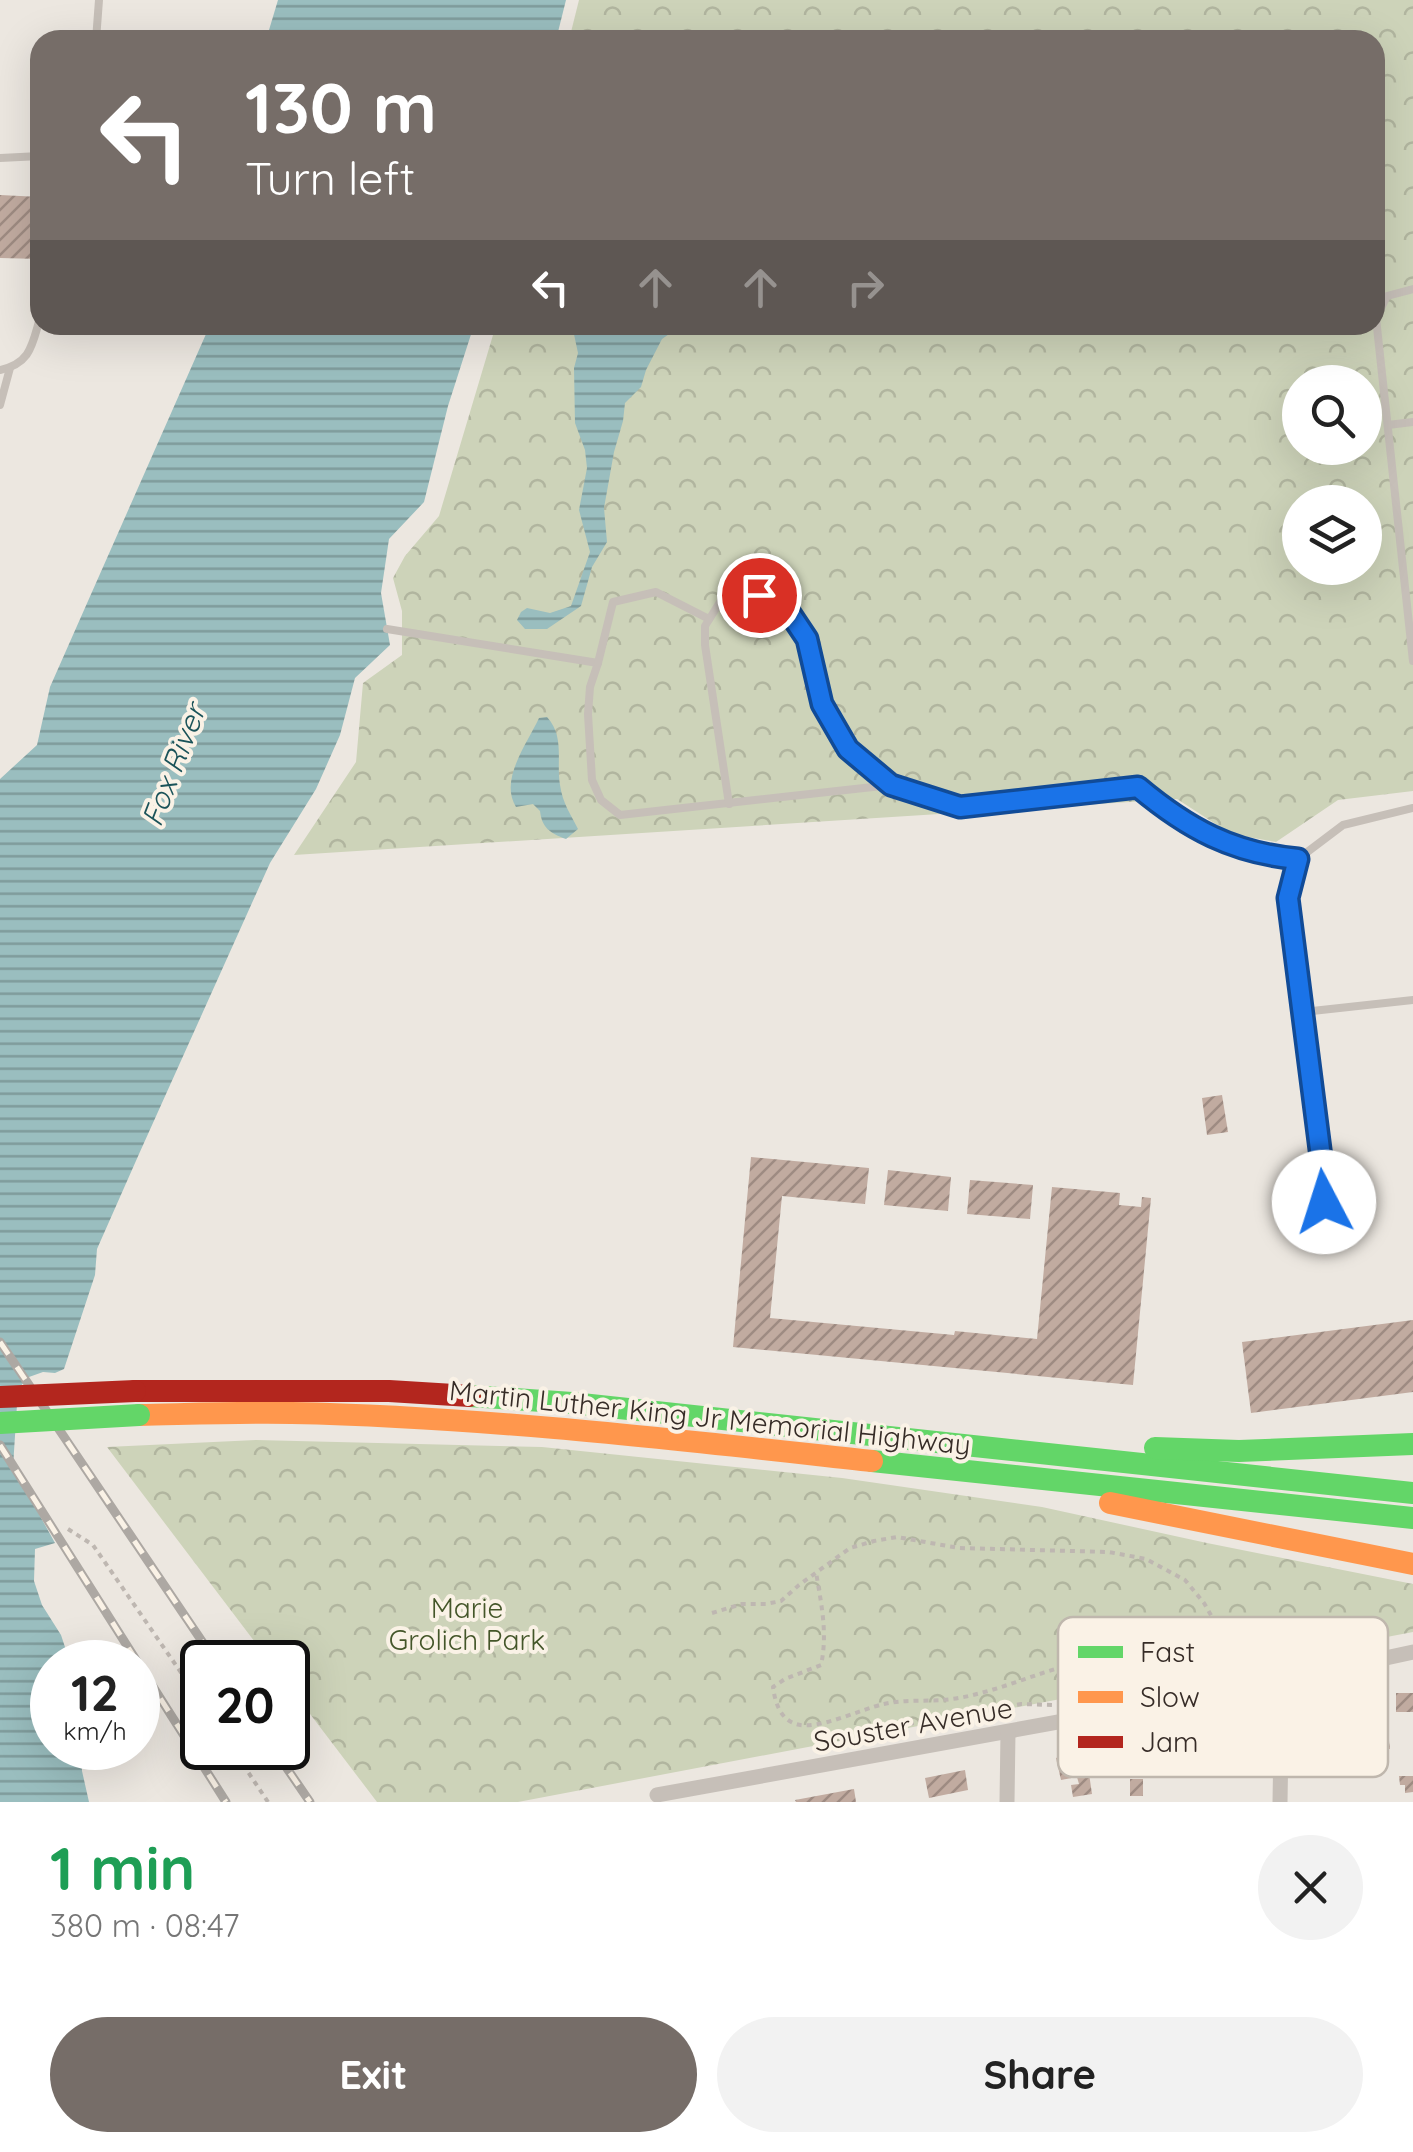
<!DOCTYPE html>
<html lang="en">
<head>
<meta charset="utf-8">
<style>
	:root { --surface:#fff; --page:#f2f2f2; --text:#222; --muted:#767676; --accent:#766d68 }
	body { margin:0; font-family:Quicksand,sans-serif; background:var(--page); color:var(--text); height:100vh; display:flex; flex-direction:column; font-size:38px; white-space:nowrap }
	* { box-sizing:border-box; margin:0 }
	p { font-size:32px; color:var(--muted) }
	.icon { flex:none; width:55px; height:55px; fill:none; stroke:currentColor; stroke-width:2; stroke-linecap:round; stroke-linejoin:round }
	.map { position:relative; height:1802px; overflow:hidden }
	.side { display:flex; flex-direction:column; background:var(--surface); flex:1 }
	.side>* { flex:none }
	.guide { position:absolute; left:30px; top:30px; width:1355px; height:305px; border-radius:30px; box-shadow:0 10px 40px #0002; background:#766d68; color:#fff; overflow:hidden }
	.fabs { position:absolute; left:1282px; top:365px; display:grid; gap:20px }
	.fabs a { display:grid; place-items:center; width:100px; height:100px; border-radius:50%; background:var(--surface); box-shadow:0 10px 40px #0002; font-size:50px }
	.speed { position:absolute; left:30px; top:1640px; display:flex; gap:20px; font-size:50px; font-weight:700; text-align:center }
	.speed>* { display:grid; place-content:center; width:130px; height:130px; border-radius:50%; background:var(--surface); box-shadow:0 10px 40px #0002; line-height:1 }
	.speed small { font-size:25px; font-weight:400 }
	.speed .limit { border:5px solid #111; border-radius:15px; background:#fff; color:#111 }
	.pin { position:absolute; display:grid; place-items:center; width:85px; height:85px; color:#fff; margin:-42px; border:5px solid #fff; border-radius:50%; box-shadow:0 2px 10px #0007 }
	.me { position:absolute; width:110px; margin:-55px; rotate:355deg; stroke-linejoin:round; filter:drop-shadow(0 0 8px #0008) }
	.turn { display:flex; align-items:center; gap:35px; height:210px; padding:0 50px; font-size:45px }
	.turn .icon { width:130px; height:130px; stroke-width:2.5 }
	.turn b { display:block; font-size:70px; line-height:85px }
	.lanes { display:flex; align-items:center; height:95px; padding:0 50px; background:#0003; justify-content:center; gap:50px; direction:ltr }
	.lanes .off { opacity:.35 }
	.round { display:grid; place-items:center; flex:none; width:105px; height:105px; border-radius:52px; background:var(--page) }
	.head { display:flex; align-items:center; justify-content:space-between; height:170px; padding:0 50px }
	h1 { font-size:60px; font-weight:700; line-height:75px; color:#1e9e55 }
	.action { display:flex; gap:20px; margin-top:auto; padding:20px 50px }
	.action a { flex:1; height:115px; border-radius:60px; background:var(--accent); color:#fff; font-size:40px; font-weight:700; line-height:115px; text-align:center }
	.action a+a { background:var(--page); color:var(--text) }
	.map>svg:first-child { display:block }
	.park { fill:url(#park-crowns); fill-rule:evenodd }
	.water { fill:url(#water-rules) }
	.building { fill:url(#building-hatch) }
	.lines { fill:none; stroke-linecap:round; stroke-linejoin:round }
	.path { stroke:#beb7b1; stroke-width:4; stroke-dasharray:5 5; stroke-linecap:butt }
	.lane { stroke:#c6bfb8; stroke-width:8 }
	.street { stroke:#c6bfb8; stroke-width:15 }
	.fast { stroke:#63d668; stroke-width:22 }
	.slow { stroke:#ff974d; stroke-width:22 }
	.jam { stroke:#b3261e; stroke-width:22 }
	.rail-casing { stroke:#ada8a3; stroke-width:9 }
	.rail { stroke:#faf2e6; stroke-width:5; stroke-dasharray:15; stroke-linecap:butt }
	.fast-bridge { stroke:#63d668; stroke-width:22 }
	.jam-bridge { stroke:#b3261e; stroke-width:22 }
	.route-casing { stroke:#114b97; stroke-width:25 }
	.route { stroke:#1a73e8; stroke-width:18 }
	.labels { text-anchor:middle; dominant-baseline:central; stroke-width:8; stroke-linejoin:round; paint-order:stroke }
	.street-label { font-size:28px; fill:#362c27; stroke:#faf2e6 }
	.park-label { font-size:28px; fill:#445629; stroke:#faf2e6 }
	.water-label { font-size:30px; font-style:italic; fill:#1b5359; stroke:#faf2e6 }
	.key { fill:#faf2e6; stroke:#bfb7ad; stroke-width:2.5 }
	.key-label { font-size:28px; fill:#362c27 }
</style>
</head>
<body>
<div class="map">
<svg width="1413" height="1802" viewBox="0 0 1413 1802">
	<defs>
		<pattern id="park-crowns" width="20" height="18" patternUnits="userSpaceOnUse" patternTransform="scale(2.5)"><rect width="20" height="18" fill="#cdd3b9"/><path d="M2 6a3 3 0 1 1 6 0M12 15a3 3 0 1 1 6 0" fill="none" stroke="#b1b59f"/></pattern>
		<pattern id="water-rules" width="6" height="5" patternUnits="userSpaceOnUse" patternTransform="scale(2.5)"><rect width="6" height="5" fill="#9abebf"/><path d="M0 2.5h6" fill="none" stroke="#7e9b9b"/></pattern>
		<pattern id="building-hatch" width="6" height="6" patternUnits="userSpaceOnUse" patternTransform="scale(2.5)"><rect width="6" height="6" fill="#c1aba0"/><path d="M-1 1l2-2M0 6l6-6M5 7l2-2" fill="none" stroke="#9e8b82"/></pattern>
	</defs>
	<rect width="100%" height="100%" fill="#ece7e0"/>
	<!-- park -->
	<g class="park">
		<path d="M579 0H1413V791L1338 800 1276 842 1231 834 1177 799 294 855 356 762 363 683 402 655V611L393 578 405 556 439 516 496 325H1375V40H569ZM1300 382H1365V448H1300ZM1300 502H1365V568H1300Z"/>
		<path d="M256 1440 542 1447 842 1478 1042 1507 1207 1543 1413 1584V1632L518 1802H377L288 1685V1662H270L107 1447Z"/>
	</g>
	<!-- water -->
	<g class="water">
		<path d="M278 0H566L556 40H266Z"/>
		<path d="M210 325H474L448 406 424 502 389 539 381 593 390 645 355 678 340 735 316 789 270 863 139 1154 97 1249 95 1275 64 1369 55 1373 43 1372 29 1377 18 1389 13 1467 55 1543 35 1549 34 1581 42 1605 61 1635 70 1662H52V1748H81L82 1771 89 1802H0V779L37 745 50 687Z"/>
		<path d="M572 325H682L662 339 646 370 641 387 625 403 623 421 614 452 604 508 607 542 592 567 581 606 547 629H525L517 620 521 612 527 608 550 613 571 606 590 552 579 510 587 468 585 450 575 423 574 368 578 353Z"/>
		<path d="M547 717C565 737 556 760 560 785 563 804 570 813 578 829L566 839C550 833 542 828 540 811L533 804 516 807C499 780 527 744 539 718Z"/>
	</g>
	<!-- building -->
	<g class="building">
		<path d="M133 31 165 34V40H132Z"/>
		<path d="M0 195 40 197V259L0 258Z"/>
		<path d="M1222 1095 1228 1132 1207 1135 1202 1098Z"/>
		<path d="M751 1157 869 1168 865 1204 782 1196 770 1318 954 1335 955 1331 1037 1339 1052 1187 1120 1193 1119 1205 1141 1207 1142 1197 1151 1198 1133 1385 733 1347Z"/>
		<path d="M888 1170 951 1177 948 1211 884 1205Z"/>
		<path d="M970 1180 1033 1185 1030 1219 967 1214Z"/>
		<path d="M1413 1320V1392L1251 1413 1242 1342Z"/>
		<rect x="1396" y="1693" width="17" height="19"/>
		<path d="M1388 1733 1390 1749 1362 1752 1365 1773 1326 1777 1323 1753 1362 1749V1752L1361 1737Z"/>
		<path d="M1073 1752 1074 1756 1086 1753 1092 1794 1073 1797 1071 1785 1079 1784 1077 1777 1061 1780 1056 1758Z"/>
		<path d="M965 1770 968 1790 929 1798 925 1778Z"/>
		<path d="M1399 1776H1413V1792L1405 1793V1785H1400Z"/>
		<rect x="1130" y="1779" width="13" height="17"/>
		<path d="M854 1789 856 1802H796L795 1800Z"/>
	</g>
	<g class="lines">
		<!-- path -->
		<g class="path">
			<path d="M68 1529 93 1545 202 1703"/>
			<path d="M712 1613 742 1604H766L781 1601 799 1585 850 1548 874 1541 897 1537 959 1548 1109 1552 1146 1559 1185 1580 1204 1603 1216 1624 1217 1640C1213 1643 1209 1648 1205 1650 1184 1661 1138 1661 1114 1662 1102 1662 1089 1660 1077 1663 1035 1673 995 1693 952 1699 929 1702 906 1699 884 1704 861 1709 817 1731 796 1724 780 1719 775 1702 773 1687L785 1679 821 1665C828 1633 821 1603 816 1572"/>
			<path d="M1217 1640 1225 1650 1228 1661"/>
			<path d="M1126 1691 1153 1677 1228 1661 1245 1660 1252 1669"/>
			<path d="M1067 1702 1097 1696"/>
			<path d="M882 1737 903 1725 1021 1704 1053 1705"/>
			<path d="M232 1748 268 1802"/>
		</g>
		<!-- lane -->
		<g class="lane">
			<path d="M96 40 99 0"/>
			<path d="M0 158 40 156"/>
			<path d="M1413 289 1387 296 1376 318 1413 661"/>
			<path d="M0 370C31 363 32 345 40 318"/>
			<path d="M0 405 10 368"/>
			<path d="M1388 425 1413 422"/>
			<path d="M387 629 598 663 590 687 588 714 592 780 601 800 620 815 891 785"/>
			<path d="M598 663 613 602 656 592 709 619"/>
			<path d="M729 804 705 645V626L720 602 759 595 781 600 807 639 822 704 847 749 891 785 960 807 1138 787C1189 830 1231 853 1298 859"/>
			<path d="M1303 1012 1413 1000"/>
			<path d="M1324 1202 1323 1173 1288 898 1298 859 1343 825 1413 808"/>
		</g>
		<!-- street -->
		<g class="street">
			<path d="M657 1795 1256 1686 1413 1652"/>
			<path d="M1007 1802 1008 1732"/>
			<path d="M1280 1802 1282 1680"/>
		</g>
		<!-- fast -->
		<g class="fast">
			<path d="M470 1396 572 1403 1413 1493"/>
			<path d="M1155 1448 1239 1451 1413 1444"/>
			<path d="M872 1461 1413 1518"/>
		</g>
		<!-- slow -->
		<g class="slow">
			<path d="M139 1415C190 1414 241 1412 292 1413 486 1417 679 1440 872 1461"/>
			<path d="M1110 1503 1413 1564"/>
		</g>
		<!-- jam -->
		<path class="jam" d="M135 1391H389L470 1396"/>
		<defs>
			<g id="rail">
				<path d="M0 1342 216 1662"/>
				<path d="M0 1445 226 1802"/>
				<path d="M273 1748 310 1802"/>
			</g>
		</defs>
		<!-- rail casing -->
		<use href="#rail" class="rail-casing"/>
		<!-- rail -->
		<use href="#rail" class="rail"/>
		<!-- fast-bridge -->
		<path class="fast-bridge" d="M0 1423 139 1415"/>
		<!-- jam-bridge -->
		<path class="jam-bridge" d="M0 1397 135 1391"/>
	</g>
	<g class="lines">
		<defs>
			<path id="route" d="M759 595 781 600 807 639 822 704 848 749 891 785 960 807 1138 787C1188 829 1233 853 1298 859L1288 898 1323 1173 1324 1202"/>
		</defs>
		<!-- route casing -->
		<use href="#route" class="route-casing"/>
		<!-- route -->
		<use href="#route" class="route"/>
	</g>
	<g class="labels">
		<!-- street labels -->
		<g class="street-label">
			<text transform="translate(710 1417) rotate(6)">Martin Luther King Jr Memorial Highway</text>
			<text transform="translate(913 1724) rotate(-10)">Souster Avenue</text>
		</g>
		<!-- park labels -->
		<g class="park-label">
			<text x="467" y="1607">Marie<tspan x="467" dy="32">Grolich Park</tspan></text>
		</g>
		<!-- water labels -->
		<g class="water-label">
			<text transform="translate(173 765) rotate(-69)">Fox River</text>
		</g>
	</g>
	<!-- legend -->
	<rect x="1058" y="1617" width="330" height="160" rx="15" class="key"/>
	<rect x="1078" y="1646" width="45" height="12" fill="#63d668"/>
	<rect x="1078" y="1691" width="45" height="12" fill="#ff974d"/>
	<rect x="1078" y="1736" width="45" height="12" fill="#b3261e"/>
	<g class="key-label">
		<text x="1140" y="1662">Fast</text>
		<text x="1140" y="1707">Slow</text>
		<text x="1140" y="1752">Jam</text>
	</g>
</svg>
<div class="fabs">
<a><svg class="icon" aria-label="search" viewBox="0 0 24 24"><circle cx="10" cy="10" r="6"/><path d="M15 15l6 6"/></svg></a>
<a><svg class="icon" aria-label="layers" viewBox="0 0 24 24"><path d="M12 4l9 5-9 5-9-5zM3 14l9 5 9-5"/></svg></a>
</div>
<div class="speed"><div>12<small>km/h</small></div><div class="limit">20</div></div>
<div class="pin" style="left:759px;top:595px;background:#d93025"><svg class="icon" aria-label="arrive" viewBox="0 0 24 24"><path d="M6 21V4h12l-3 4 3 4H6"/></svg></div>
<svg class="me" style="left:1324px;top:1202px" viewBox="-20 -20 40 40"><circle r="19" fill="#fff"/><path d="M0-13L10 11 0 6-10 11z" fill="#1a73e8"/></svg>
<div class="guide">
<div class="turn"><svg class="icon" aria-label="left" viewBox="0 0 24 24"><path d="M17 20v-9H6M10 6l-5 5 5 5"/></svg><div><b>130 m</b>Turn left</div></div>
<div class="lanes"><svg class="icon" aria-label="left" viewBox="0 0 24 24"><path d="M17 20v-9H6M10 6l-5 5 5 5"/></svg><svg class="icon off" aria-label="ahead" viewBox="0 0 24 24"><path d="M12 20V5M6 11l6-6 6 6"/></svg><svg class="icon off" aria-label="ahead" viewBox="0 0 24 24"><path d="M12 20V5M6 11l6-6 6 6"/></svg><svg class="icon off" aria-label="right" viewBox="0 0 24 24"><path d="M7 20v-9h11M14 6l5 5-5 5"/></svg></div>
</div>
</div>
<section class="side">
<div class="head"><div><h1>1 min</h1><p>380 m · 08:47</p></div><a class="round"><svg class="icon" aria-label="close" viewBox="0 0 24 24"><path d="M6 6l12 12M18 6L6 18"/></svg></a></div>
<div class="action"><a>Exit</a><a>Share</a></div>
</section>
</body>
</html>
